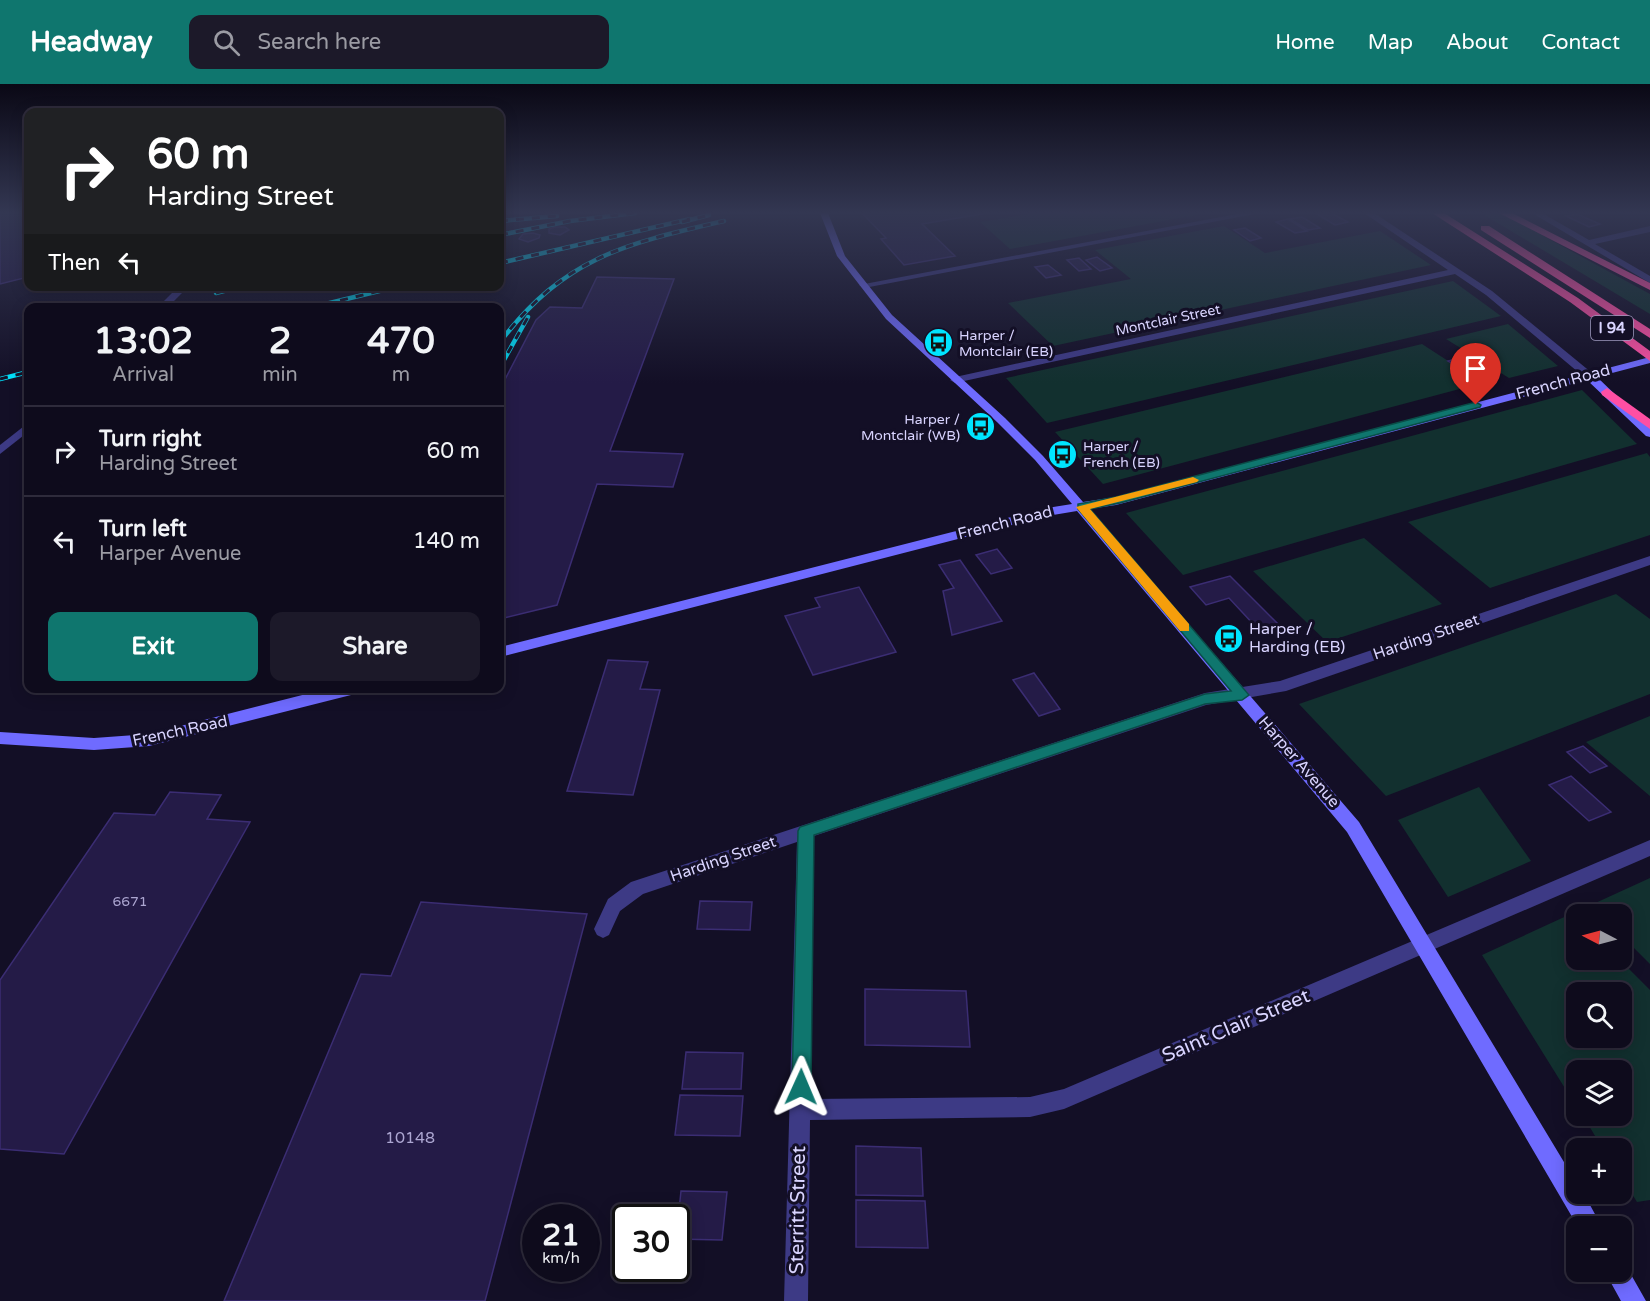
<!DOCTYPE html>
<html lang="en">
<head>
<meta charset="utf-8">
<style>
	:root { --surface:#0e0b1c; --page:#1c1929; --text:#f1f3f6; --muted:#9b9ba3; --line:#2e2b3b; --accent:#0f766e }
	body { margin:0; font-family:"Varela Round",sans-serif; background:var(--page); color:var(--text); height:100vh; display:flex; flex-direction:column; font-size:22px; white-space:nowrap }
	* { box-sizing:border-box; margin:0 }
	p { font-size:20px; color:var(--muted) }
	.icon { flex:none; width:33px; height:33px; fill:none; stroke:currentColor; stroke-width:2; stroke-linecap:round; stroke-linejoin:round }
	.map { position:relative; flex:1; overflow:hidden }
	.panel { position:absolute; left:24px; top:219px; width:480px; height:390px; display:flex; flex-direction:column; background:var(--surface); border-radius:12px; box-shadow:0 3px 15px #0003,0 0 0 2px var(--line) }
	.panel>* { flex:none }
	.banner { position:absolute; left:24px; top:24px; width:480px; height:183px; border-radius:12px; box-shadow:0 3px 15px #0003,0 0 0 2px var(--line); background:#202124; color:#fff; overflow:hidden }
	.needle { width:39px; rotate:276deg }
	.buttons { position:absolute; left:1566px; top:820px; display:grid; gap:12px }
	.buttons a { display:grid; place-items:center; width:66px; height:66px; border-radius:12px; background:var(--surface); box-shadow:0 3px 15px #0003,0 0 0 2px var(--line); font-size:30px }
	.speed { position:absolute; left:522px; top:1120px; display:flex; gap:12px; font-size:30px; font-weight:700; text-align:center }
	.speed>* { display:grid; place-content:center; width:78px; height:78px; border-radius:50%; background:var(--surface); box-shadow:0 3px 15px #0003,0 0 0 2px var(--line); line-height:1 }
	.speed small { font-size:15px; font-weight:400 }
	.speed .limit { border:3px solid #111; border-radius:9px; background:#fff; color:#111 }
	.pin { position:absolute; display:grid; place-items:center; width:51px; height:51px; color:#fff; margin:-62px -26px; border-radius:50% 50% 50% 0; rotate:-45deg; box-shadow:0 0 6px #0007 }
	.pin .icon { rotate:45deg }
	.me { position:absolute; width:66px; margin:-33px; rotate:1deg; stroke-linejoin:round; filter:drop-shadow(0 0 4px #0008) }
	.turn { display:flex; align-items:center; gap:21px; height:126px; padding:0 24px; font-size:27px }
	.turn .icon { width:78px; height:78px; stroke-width:2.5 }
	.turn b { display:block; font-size:42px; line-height:51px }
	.then { display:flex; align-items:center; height:57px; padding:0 24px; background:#0003; gap:12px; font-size:22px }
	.eta { display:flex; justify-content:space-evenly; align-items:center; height:102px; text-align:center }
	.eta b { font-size:36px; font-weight:700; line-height:42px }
	.button { display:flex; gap:12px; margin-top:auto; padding:12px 24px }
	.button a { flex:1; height:69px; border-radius:12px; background:var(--accent); color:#fff; font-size:24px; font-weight:700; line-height:69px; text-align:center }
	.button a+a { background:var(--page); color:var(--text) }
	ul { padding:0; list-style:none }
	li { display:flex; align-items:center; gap:18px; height:90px; padding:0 24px; border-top:2px solid var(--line) }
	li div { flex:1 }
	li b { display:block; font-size:22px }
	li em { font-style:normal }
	header { display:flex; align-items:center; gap:36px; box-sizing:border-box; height:84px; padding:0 30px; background:var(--accent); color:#fff }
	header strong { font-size:28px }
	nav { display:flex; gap:33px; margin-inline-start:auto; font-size:21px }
	.search { width:420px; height:54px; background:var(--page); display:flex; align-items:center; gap:15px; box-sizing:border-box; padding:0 21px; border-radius:12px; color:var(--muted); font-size:22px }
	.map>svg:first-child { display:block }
	.green { fill:#12302f; fill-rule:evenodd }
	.building { fill:#241b47; stroke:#3b2d73; stroke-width:1.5 }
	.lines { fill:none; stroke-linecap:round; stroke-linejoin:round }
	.street { fill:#3d3a85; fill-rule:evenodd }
	.secondary { fill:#6f6bff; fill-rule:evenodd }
	.highway { fill:#ff4fa3; fill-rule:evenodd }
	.rail-casing { stroke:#00e5ff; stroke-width:4.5 }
	.rail { stroke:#130f26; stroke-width:3; stroke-dasharray:8; stroke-linecap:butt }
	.route { fill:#0f766e; stroke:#0a4d48; stroke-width:1.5 }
	.slow { fill:#f59e0b }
	.labels { text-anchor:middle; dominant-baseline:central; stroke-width:6; stroke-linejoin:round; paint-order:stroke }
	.far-street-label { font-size:14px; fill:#d9d4ff; stroke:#130f26 }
	.far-poi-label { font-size:14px; fill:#d9d4ff; stroke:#130f26; text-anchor:start }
	.number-label { font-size:14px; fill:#aca6d1 }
	.shield { fill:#130f26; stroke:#9e99be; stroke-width:1.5 }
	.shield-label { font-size:15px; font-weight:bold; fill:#d9d4ff }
	.street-label { font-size:16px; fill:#d9d4ff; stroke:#130f26 }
	.poi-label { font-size:16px; fill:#d9d4ff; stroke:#130f26; text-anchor:start }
	.near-number-label { font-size:16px; fill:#aca6d1 }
	.near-street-label { font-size:20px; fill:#d9d4ff; stroke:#130f26 }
</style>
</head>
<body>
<header>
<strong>Headway</strong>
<div class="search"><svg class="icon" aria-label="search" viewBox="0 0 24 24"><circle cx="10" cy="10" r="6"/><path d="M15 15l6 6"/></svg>Search here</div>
<nav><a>Home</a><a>Map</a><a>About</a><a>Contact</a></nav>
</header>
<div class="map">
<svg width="1650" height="1217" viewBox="0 0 1650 1217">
	<rect width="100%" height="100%" fill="#130f26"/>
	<!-- green -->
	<g class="green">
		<path d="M1035 129H1207L1010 165 980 138Z"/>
		<path d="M1481 129H1501L1650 210V230Z"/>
		<path d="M1224 142 1265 169 1380 147 1431 181 1053 262 1008 219 1131 195 1095 166Z"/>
		<path d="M1453 197 1501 232 1047 339 1006 294Z"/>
		<path d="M1508 240 1558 282 1509 294 1446 255Z"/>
		<path d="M1422 260 1482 299 1103 400 1055 348Z"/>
		<path d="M1582 306 1637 360 1183 491 1126 429Z"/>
		<path d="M1647 369 1650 373V451L1490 504 1408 438Z"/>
		<path d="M1364 454 1442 520 1327 558 1253 487Z"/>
		<path d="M1616 510 1650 535V610L1386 712 1299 620Z"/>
		<path d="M1650 632V712L1586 658Z"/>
		<path d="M1479 703 1531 777 1448 813 1398 736Z"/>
		<path d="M1650 794V880L1622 852V831H1601L1591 821Z"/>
		<path d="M1573 829 1576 832V876H1620L1650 906V1116L1637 1118 1622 1094V1065H1603L1583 1032H1622V987H1576V1022L1482 871ZM1576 909H1622V954H1576Z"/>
	</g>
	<!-- building -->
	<g class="building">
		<path d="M0 129H28V193L0 200Z"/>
		<path d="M862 129H988L922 140 955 172 904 181 881 155 886 154Z"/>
		<path d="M1331 129 1348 138 1335 141 1317 130Z"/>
		<path d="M1577 130 1600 140 1589 143 1566 132Z"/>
		<path d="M1302 133 1320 144 1308 146 1290 135Z"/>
		<path d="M1288 135 1307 147 1295 149 1276 138Z"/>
		<path d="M555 143H565L569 146 560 151 549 149V145Z"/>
		<path d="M1245 144 1261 154 1250 157 1234 146Z"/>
		<path d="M533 149 540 151 539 154 528 158 519 155 523 150Z"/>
		<path d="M1097 173 1112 184 1100 187 1086 176Z"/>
		<path d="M1079 174 1091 185 1079 187 1067 176Z"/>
		<path d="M1048 181 1061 191 1046 194 1035 183Z"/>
		<path d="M597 193 674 195 610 367 683 370 673 403 597 400 557 521 500 535V305L536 236 550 223 582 224Z"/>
		<path d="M1463 273 1488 289 1473 292 1448 277Z"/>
		<path d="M997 465 1012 484 991 490 976 471Z"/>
		<path d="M960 476 1002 537 952 551 943 507 954 504 939 481Z"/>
		<path d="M1230 492 1280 542 1270 545 1256 543 1229 514 1206 521 1190 503Z"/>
		<path d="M859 503 896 568 813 591 785 532 820 523 815 514Z"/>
		<path d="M608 576 648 578 640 605 660 606 633 711 567 707Z"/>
		<path d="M1034 589 1060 625 1039 632 1013 596Z"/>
		<path d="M1583 662 1607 682 1590 689 1567 668Z"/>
		<path d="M1571 692 1611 728 1589 737 1549 701Z"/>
		<path d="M170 708 221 711 207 735 250 738 64 1070 0 1065V896L114 729 155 731Z"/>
		<path d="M700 817 752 818 750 846 697 845Z"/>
		<path d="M421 818 587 830 485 1217H224L361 890 391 892Z"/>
		<path d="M865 905 966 907 970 963 865 961Z"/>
		<path d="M686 968 743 969 741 1005H682Z"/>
		<path d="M680 1011 743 1012 740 1052 675 1051Z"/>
		<path d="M856 1062 921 1064 923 1112 856 1111Z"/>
		<path d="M681 1107 727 1108 722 1156 676 1155Z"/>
		<path d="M856 1116 925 1117 928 1164 856 1163Z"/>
	</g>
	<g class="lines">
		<!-- street -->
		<g class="street">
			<path d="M1242 129H1260L864 204 859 201Z"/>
			<path d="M1364 129H1374L1492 207 1592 289V293H1584L1486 211 1455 190 955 299 950 296 955 293 1448 186Z"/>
			<path d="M1532 129H1542L1589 156 1650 142V148L1595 160 1650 192V199Z"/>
			<path d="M179 202H189L167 224H157Z"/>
			<path d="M28 339V348L0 370V361Z"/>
			<path d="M1650 472V481L1286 607 1206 621 814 752 811 1015 1030 1013 1064 1005 1650 756V772L1064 1025 1030 1033 810 1036 808 1217H784L797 758 643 810 620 827 609 851 603 854 597 851 594 845 608 815 631 798 1205 609 1280 597Z"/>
		</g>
		<!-- secondary -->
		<g class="secondary">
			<path d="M820 129H828L845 172 892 231 1005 334 1043 372 1083 418 1116 413 1650 273V279L1597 293 1650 344V353L1646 352 1587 296 1116 421 1089 425 1359 738 1576 1098V1110H1584L1602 1143H1578L1347 748 1077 427 1047 432 500 573V563L1047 424 1072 420 1035 376 997 338 886 235 837 172Z"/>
			<path d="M330 604H362L355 610 149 662 94 666 0 660V648L94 654 149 650Z"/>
			<path d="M1622 1178 1625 1180 1646 1217H1621L1605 1188H1622Z"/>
		</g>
		<!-- highway -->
		<g class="highway">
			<path d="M1432 129H1444L1578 214 1650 267V277L1570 218Z"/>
			<path d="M1499 129H1512L1650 199V206Z"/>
			<path d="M1481 142H1489L1650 245V254L1481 146Z"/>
			<path d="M1607 304 1650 335V345L1602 311 1601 308Z"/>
		</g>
		<defs>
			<g id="rail">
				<path d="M500 137 557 132"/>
				<path d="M682 138 709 131"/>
				<path d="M500 151 570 137 635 129"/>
				<path d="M500 179 690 135"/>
				<path d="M216 209 243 202"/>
				<path d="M309 224 400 202"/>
				<path d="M500 258C565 173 624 160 724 137"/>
				<path d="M500 283 528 233"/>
				<path d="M0 295 28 288"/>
			</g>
		</defs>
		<!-- rail casing -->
		<use href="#rail" class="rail-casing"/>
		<!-- rail -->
		<use href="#rail" class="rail"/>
	</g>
	<!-- sky -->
	<linearGradient id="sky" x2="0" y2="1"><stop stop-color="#0a0815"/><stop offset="0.43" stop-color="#333752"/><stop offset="1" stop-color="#333752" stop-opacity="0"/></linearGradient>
	<rect width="1650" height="299" fill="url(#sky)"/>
	<!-- route -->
	<path class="route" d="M1476 318 1481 321 1480 323 1120 419 1090 425 1249 611 1242 616 1205 620 814 751 811 1003 808 1009 801 1012 795 1009 792 1003 798 747 800 743 1205 610 1231 607 1078 425V420L1116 413Z"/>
	<!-- slow -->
	<path class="slow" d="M1193 393 1199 396 1197 398 1090 425 1189 540V547H1180L1076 423Z"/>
	<!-- icons -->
	<defs>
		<symbol id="bus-disc" viewBox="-11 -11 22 22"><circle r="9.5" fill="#00e5ff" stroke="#130f26"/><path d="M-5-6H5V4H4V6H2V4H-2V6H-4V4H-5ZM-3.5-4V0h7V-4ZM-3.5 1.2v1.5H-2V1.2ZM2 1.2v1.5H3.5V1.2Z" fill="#111"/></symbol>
	</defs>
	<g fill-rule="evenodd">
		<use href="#bus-disc" x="922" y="242" width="33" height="33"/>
		<use href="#bus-disc" x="964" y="326" width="33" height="33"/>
		<use href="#bus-disc" x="1046" y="354" width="33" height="33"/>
		<use href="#bus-disc" x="1212" y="538" width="33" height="33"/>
	</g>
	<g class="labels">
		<!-- far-street labels -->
		<g class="far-street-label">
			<text transform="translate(1168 236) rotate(-12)">Montclair Street</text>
		</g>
		<!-- far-poi labels -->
		<g class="far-poi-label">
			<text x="959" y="251">Harper /<tspan x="959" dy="16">Montclair (EB)</tspan></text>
			<text x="960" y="335" text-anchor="end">Harper /<tspan x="960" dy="16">Montclair (WB)</tspan></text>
			<text x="1083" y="362">Harper /<tspan x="1083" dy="16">French (EB)</tspan></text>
		</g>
		<!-- number labels -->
		<g class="number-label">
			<text x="130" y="817">6671</text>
		</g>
		<!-- shield labels -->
		<rect class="shield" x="1591" y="232" width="42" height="24" rx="4.5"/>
		<g class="shield-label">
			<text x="1612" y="244">I 94</text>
		</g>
		<!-- street labels -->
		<g class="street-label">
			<text transform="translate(1563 298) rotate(-15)">French Road</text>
			<text transform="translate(1005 439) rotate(-14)">French Road</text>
			<text transform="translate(1426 553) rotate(-19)">Harding Street</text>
			<text transform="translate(180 647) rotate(-12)">French Road</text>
			<text transform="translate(1299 678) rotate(49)">Harper Avenue</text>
			<text transform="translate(723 775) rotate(-19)">Harding Street</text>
		</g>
		<!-- poi labels -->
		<g class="poi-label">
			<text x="1249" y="545">Harper /<tspan x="1249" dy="18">Harding (EB)</tspan></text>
		</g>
		<!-- near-number labels -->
		<g class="near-number-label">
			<text x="410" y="1054">10148</text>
		</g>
		<!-- near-street labels -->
		<g class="near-street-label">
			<text transform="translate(1236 942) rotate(-23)">Saint Clair Street</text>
			<text transform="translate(798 1126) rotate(-89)">Sterritt Street</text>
		</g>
	</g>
</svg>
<div class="buttons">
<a><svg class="needle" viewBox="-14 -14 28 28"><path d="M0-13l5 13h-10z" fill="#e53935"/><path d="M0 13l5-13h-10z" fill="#9b9ba3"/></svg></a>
<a><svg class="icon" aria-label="search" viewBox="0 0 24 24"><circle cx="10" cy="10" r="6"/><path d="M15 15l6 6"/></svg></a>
<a><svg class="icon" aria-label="layers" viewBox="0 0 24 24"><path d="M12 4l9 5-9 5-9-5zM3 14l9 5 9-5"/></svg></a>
<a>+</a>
<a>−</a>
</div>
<div class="speed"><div>21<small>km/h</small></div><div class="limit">30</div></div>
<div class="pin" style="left:1476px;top:321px;background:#d93025"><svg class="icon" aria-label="arrive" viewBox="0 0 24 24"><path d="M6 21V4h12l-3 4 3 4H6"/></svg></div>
<svg class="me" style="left:801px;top:1003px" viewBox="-20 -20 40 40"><path d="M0-17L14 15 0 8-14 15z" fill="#0f766e" stroke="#fff" stroke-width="4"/></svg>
<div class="banner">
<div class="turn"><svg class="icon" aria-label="right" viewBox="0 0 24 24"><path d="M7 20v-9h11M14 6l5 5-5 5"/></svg><div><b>60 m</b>Harding Street</div></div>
<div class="then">Then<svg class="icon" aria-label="left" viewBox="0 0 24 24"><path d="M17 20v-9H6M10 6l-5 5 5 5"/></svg></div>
</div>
<section class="panel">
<div class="eta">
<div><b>13:02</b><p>Arrival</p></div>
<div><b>2</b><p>min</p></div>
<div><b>470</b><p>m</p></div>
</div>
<ul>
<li><svg class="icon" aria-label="right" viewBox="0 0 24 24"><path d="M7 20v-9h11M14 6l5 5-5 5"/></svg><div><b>Turn right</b><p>Harding Street</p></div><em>60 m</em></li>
<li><svg class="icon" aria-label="left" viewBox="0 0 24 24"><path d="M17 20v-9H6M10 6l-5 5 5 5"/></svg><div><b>Turn left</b><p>Harper Avenue</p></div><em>140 m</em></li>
</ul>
<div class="button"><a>Exit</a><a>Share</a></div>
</section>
</div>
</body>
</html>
